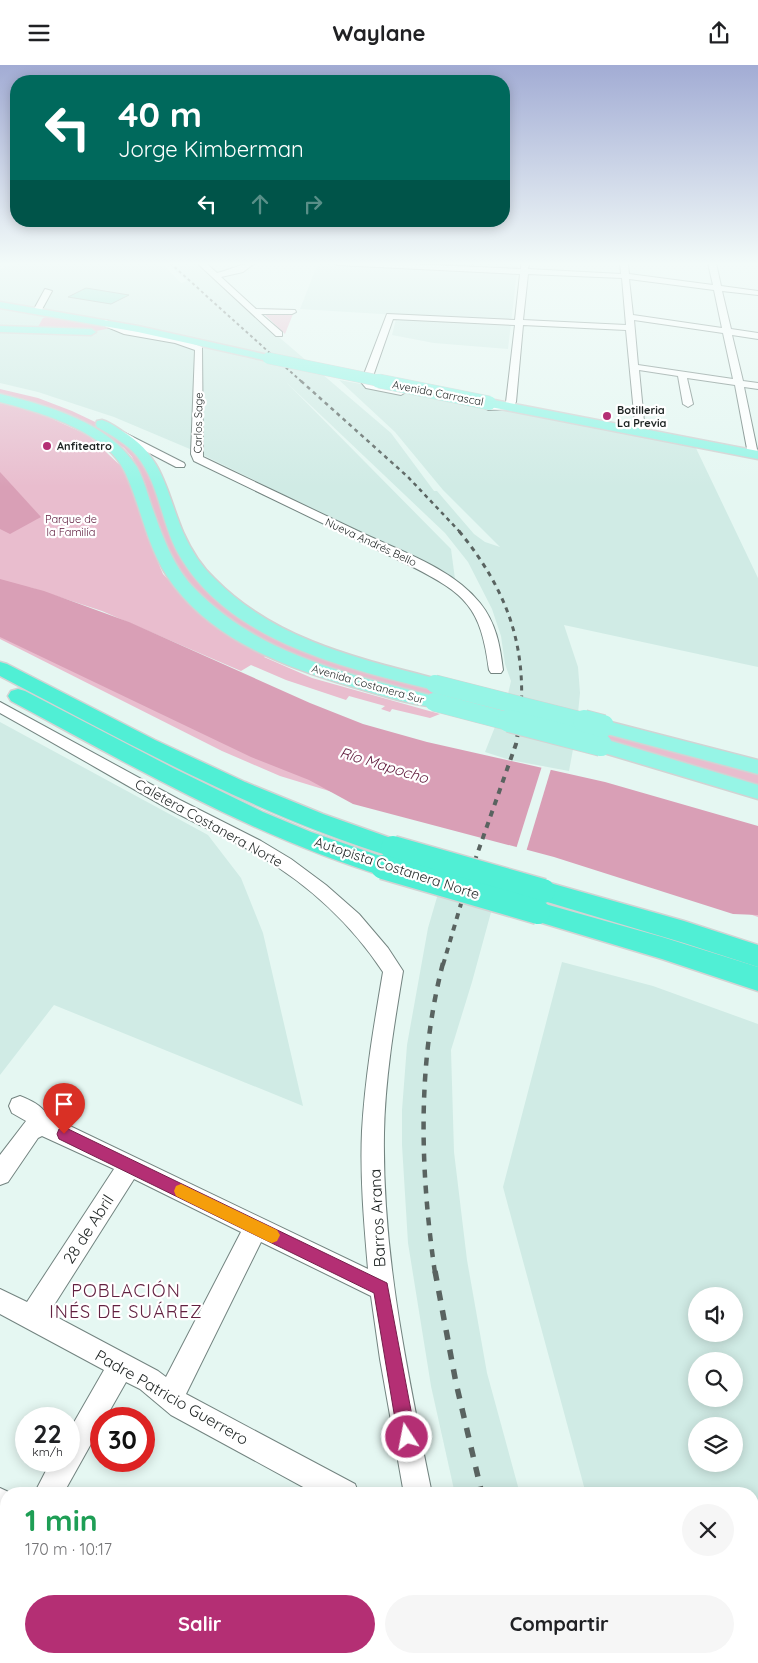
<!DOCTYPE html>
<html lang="es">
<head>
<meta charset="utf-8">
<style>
	:root { --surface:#fff; --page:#f6f6f6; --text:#202124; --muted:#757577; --accent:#b42f74 }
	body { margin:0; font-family:Quicksand,sans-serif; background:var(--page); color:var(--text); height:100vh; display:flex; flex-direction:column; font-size:19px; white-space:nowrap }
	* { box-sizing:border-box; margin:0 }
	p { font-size:16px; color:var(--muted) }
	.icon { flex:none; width:28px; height:28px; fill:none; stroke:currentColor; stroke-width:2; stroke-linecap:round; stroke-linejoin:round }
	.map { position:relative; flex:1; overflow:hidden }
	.side { position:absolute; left:0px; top:1422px; width:759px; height:176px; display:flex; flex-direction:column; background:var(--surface); border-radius:20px 20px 0 0; box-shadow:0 2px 12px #0003 }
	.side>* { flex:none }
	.banner { position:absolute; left:10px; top:10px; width:500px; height:152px; border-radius:20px; box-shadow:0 2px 12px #0003; background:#00695c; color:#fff; overflow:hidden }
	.tools { position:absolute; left:688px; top:1222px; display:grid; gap:10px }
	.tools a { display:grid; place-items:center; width:55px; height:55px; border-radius:50%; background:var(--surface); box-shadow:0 2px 12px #0003; font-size:25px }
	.speed { position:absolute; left:15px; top:1342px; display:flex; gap:10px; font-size:25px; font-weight:700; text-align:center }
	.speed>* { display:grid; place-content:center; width:65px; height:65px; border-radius:50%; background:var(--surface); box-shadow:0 2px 12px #0003; line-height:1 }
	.speed small { font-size:12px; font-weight:400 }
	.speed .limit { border:8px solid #d22; background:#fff; color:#111 }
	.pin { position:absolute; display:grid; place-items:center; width:42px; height:42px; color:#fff; margin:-51px -21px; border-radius:50% 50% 50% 0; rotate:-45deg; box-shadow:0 0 5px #0007 }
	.pin .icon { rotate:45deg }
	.me { position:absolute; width:55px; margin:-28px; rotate:349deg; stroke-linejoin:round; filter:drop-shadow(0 0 4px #0008) }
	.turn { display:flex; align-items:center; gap:18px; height:105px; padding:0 25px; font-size:22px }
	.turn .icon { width:65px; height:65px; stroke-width:2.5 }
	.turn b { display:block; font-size:35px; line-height:42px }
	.lanes { display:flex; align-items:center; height:48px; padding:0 25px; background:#0003; justify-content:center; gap:25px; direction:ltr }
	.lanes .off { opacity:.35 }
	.round { display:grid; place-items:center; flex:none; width:52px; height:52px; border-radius:26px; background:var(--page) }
	.headline { display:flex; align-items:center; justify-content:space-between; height:85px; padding:0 25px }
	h1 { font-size:30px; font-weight:800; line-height:38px; color:#1e9e55 }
	.button { display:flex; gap:10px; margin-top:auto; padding:10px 25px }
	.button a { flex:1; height:58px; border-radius:30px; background:var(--accent); color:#fff; font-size:20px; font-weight:800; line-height:58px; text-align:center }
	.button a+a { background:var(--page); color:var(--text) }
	header { display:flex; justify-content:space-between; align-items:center; height:65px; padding:0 25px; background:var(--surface); font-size:22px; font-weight:800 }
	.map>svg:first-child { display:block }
	.built { fill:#d0ebe5; fill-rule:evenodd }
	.green { fill:#e9bdce }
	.water { fill:#d99fb6 }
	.pier { fill:#e5f7f2 }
	.building { fill:#9ee6d7; stroke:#a2b3af }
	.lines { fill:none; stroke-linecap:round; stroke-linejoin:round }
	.minor-casing { stroke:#738480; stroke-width:2 }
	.major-casing { stroke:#d2d3d3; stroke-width:3 }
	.highway-casing { stroke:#d2d3d3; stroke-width:3 }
	.minor { fill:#fff; fill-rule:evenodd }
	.major { fill:#96f5e6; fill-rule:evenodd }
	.highway { fill:#50efd5; fill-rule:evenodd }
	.rail-far5 { stroke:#596360; stroke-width:2; stroke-dasharray:3 3; stroke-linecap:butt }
	.rail-far4 { stroke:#596360; stroke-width:2.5; stroke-dasharray:4 4; stroke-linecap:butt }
	.rail-far3 { stroke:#596360; stroke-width:3; stroke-dasharray:5 5; stroke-linecap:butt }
	.rail-far2 { stroke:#596360; stroke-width:4; stroke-dasharray:6 6; stroke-linecap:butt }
	.rail-far1 { stroke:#596360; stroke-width:4.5; stroke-dasharray:8 8; stroke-linecap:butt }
	.rail { stroke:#596360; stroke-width:5.5; stroke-dasharray:10 10; stroke-linecap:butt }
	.major-bridge-far3-casing { stroke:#d2d3d3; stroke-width:12; stroke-linecap:butt }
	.major-bridge-far2-casing { stroke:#d2d3d3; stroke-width:15; stroke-linecap:butt }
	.major-bridge-far1-casing { stroke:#d2d3d3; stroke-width:19; stroke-linecap:butt }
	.major-bridge-casing { stroke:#d2d3d3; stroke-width:24; stroke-linecap:butt }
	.highway-bridge-casing { stroke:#d2d3d3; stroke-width:27; stroke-linecap:butt }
	.major-bridge-far3 { stroke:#96f5e6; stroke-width:11 }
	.major-bridge-far2 { stroke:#96f5e6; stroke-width:14 }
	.major-bridge-far1 { stroke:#96f5e6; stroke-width:18 }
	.major-bridge { stroke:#96f5e6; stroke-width:22 }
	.highway-bridge { stroke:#50efd5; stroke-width:24 }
	.route { fill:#b42f74; stroke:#751f4b }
	.slow { fill:#f59e0b }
	.poi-dot { fill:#b42f74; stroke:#fff; stroke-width:2 }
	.labels { text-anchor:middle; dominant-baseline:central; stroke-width:4.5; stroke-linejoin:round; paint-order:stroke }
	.far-street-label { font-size:11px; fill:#1d2322; stroke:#fff }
	.far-poi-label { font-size:11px; font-weight:bold; fill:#1d2322; stroke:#fff; text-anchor:start }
	.far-park-label { font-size:11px; fill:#5b1739; stroke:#fff }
	.street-label { font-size:14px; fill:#1d2322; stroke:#fff }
	.water-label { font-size:15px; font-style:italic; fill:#652041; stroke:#fff }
	.near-street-label { font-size:16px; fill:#1d2322; stroke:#fff }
	.near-neighbourhood-label { font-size:18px; letter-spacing:1px; fill:#622140; stroke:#fff }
</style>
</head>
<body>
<header><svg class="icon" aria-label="menu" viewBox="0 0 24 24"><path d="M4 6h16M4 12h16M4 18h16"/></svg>Waylane<svg class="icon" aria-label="share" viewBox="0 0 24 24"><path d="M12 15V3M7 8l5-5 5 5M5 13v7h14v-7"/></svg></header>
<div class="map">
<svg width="758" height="1598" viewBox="0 0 758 1598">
	<rect width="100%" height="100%" fill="#e5f7f2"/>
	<!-- built -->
	<g class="built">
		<path d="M16 198H161L181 218 187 216 166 198H198L280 273 391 368 434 426H437L474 469 485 477 500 482 443 425 395 367 339 315 694 379 758 513V602L564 560 578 602 580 628 576 668 569 706 510 695 485 687 508 629 511 616 505 599 501 571 492 544 468 497 445 468 286 317 451 484 455 514 197 387 114 352 38 327 0 318V204Z"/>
		<path d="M318 198H518L508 284 434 278 392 270 397 250 300 244Z"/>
		<path d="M0 657 208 770 241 813 263 868 303 1041 54 940 0 1010Z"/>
		<path d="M449 791 502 807 472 917 451 985 454 1087 467 1195 487 1308 520 1429H455L431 1321 408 1178 402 1080V1045L407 980 428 863Z"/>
		<path d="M562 897 653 921 758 959V1598H632L630 1593 752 1592V1429H586L503 1122ZM734 1231V1269H696V1231ZM734 1296V1334H696V1296ZM734 1361V1399H696V1361Z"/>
		<path d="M492 1593H565L566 1598H493Z"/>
	</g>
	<!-- green -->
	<g class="green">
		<path d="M263 248 293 249 285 269Z"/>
		<path d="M51 251 92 257 111 263 96 266 41 264 38 262 43 253Z"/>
		<path d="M0 324 38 333 72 346 110 364 143 391 179 481 281 576 324 594 758 704V721L310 599 227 556 189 519 175 500 160 467 145 418 132 392 124 383 102 368 72 353 0 329Z"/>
		<path d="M0 338 35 346 88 370 125 405 131 415 147 471 163 509 193 541 268 589 264 592 312 613 440 649 430 653 392 644 390 647 381 644 385 641 349 631 346 635 286 615 251 600 241 606 102 546 29 522 361 662 758 766V852L657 817 421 754 280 711 222 686 0 574Z"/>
	</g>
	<!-- water -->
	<g class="water">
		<path d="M0 407 41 452 10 469 0 464Z"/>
		<path d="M0 514 44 526 129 557 310 638 363 659 427 677 605 717 758 761V850L733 849 554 792 353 739 309 715 251 692 0 572Z"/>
	</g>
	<!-- pier -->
	<path class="pier" d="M542 701 551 704 526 787 516 784Z"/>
	<!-- building -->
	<path class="building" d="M86 223 129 230 111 239 68 232Z"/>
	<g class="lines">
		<defs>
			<g id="minor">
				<path d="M197 198H206L217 208C230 205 242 198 255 198L243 207 221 212 256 244 295 245 296 247 292 249H261L282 267V271H276Z"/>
				<path d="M334 198H390L521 204V198H529L528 204 621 209 620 198H628L629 209 713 220 708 198H716L721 221 758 226V230L722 226 731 264 758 268V274L732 270 743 316 758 318V324L744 322 758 389 753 392 748 389 735 320 687 313 693 339 688 342 683 339 678 311 639 305 645 367 640 370 636 369 626 265 523 260 516 337 511 344 488 345 483 342 485 340 505 339 506 337 515 260 393 254 371 317 404 325 406 327 401 330 366 323 361 317 387 249 515 255 520 209 338 200ZM528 209 622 213 626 260 523 255ZM629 214 714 225 722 263 633 250ZM634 255 723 268 733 314 638 300Z"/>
				<path d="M45 224 52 226 40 248H34L33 246Z"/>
				<path d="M100 255H106L129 265 180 274 202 282 203 392C255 417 308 442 360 467 400 486 452 503 480 538 496 558 500 580 503 605L501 608H491L489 605C481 542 466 529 411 501L194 396 191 389 195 285 175 278 124 269 100 259Z"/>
				<path d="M121 366 184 398 185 400 184 402H176L117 371 116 369Z"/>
				<path d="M0 637 178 734 261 776 291 794 326 820 359 849 388 883 403 906C394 960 385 1014 384 1068 382 1190 408 1310 432 1429H404L380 1294 371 1231 261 1177 186 1329 355 1419 359 1429H316L171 1350 140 1324 126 1317 105 1354H101V1361L63 1429H34L51 1396H69V1366L104 1305 0 1249V1224L27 1237 114 1104 42 1071 38 1073 8 1117 0 1120V1090L26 1056 12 1048 9 1041 12 1034 20 1031C30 1035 42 1040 47 1050L368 1204C364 1158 360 1112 362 1066 365 1013 374 960 383 907 352 860 309 820 260 791 229 773 196 759 165 742 110 711 56 679 0 648ZM134 1114 241 1167 166 1312 158 1306 49 1248Z"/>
				<path d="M0 1423 13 1429H6V1455L0 1453Z"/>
				<path d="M6 1488V1525L1 1527 0 1491Z"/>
				<path d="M0 1561 6 1563V1592H47L49 1598H12L10 1594 6 1595 0 1593Z"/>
				<path d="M114 1592H151L153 1598H116Z"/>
				<path d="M249 1592H287L289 1598H251Z"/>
				<path d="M435 1592H466V1598H436Z"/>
			</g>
			<g id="major">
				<path d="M0 237 138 261 268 290 274 293 268 296 138 267 0 243Z"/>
				<path d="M0 261 91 264 96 267 91 270 0 267Z"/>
				<path d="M0 329C49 341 108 357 137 402 144 415 148 431 153 445 163 473 174 503 195 524 261 592 353 610 441 633L443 637 441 641C425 645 371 627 353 622 288 603 217 577 174 521 147 486 143 446 125 407 106 366 40 347 0 337Z"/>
				<path d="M489 334 758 386V394L485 341 483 338 485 335Z"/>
				<path d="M102 355C109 357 116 362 122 366 164 391 166 427 183 467 191 485 201 501 215 514 276 576 361 594 442 615L444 619 442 623 435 625C345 603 227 576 178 488 161 457 159 418 137 391 126 378 111 370 97 362L96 359 97 356Z"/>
				<path d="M603 655 758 695V709L596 666 593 661 596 656Z"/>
				<path d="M601 673 758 720V734L594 685 591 680 594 675Z"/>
			</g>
			<g id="highway">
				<path d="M0 597 7 599 155 675 245 717 323 749 402 777 405 783 402 789 393 792C254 749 128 678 0 611Z"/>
				<path d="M18 624 25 626 173 703 263 747 311 767 392 795 396 802 392 809 383 811C251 770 132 701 11 636L8 631 11 626Z"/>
				<path d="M543 816 684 856 758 880V902L684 878 534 833 530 826 534 819Z"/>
				<path d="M538 837 662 872 758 902V926L662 894 529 854 525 847 529 840Z"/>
			</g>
		</defs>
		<!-- minor casing -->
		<use href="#minor" class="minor-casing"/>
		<!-- major casing -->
		<use href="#major" class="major-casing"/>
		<!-- highway casing -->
		<use href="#highway" class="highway-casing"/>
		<!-- minor -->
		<use href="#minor" class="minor"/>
		<!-- major -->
		<use href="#major" class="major"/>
		<!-- highway -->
		<use href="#highway" class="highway"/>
		<!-- rail-far5 -->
		<path class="rail-far5" d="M170 198 302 317"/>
		<!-- rail-far4 -->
		<path class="rail-far4" d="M301 316 408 412 460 467"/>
		<!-- rail-far3 -->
		<path class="rail-far3" d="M459 466C507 525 528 581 520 658"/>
		<!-- rail-far2 -->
		<path class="rail-far2" d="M443 900 468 815 516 679 520 656"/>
		<!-- rail-far1 -->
		<path class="rail-far1" d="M435 1208C420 1105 417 999 443 898"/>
		<!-- rail -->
		<g class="rail">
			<path d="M435 1206 456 1318 482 1429"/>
			<path d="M522 1592 523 1598"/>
		</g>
		<defs>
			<path id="major-bridge-far3" d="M268 293 385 317"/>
			<path id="major-bridge-far2" d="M379 316 489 338"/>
			<g id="major-bridge-far1">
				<path d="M435 619 589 658"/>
				<path d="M434 637 514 658"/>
			</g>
			<g id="major-bridge">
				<path d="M509 656 601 680"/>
				<path d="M584 656 603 661"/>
			</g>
			<g id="highway-bridge">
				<path d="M393 783 543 826"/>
				<path d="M383 802 538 847"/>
			</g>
		</defs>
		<!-- major-bridge-far3 casing -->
		<use href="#major-bridge-far3" class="major-bridge-far3-casing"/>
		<!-- major-bridge-far2 casing -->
		<use href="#major-bridge-far2" class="major-bridge-far2-casing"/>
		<!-- major-bridge-far1 casing -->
		<use href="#major-bridge-far1" class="major-bridge-far1-casing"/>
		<!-- major-bridge casing -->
		<use href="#major-bridge" class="major-bridge-casing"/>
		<!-- highway-bridge casing -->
		<use href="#highway-bridge" class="highway-bridge-casing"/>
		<!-- major-bridge-far3 -->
		<use href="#major-bridge-far3" class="major-bridge-far3"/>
		<!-- major-bridge-far2 -->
		<use href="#major-bridge-far2" class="major-bridge-far2"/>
		<!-- major-bridge-far1 -->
		<use href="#major-bridge-far1" class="major-bridge-far1"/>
		<!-- major-bridge -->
		<use href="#major-bridge" class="major-bridge"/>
		<!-- highway-bridge -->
		<use href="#highway-bridge" class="highway-bridge"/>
	</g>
	<!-- sky -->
	<linearGradient id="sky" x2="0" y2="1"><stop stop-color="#a2acd4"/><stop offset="0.47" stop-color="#f3fbf9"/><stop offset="1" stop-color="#f3fbf9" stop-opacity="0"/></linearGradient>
	<rect width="758" height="422" fill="url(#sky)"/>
	<!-- route -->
	<path class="route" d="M64 1062 387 1218 416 1372 413 1378 407 1380 401 1378 398 1372 374 1228 59 1074 57 1069 59 1064Z"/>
	<!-- slow -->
	<path class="slow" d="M181 1119 277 1165 280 1170 277 1176 272 1178 267 1176 176 1131 174 1126 176 1121Z"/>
	<!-- markers -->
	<g class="poi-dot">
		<circle cx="607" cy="351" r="5"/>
		<circle cx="47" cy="381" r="5"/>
	</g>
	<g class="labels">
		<!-- far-street labels -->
		<g class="far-street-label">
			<text transform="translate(438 328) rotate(11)">Avenida Carrascal</text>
			<text transform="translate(198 358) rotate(-89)">Carlos Sage</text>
			<text transform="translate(371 477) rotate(25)">Nueva Andrés Bello</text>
			<text transform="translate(368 619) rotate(16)">Avenida Costanera Sur</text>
		</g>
		<!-- far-poi labels -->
		<g class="far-poi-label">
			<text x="617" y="345">Botilleria<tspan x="617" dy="13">La Previa</tspan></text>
			<text x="57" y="381">Anfiteatro</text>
		</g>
		<!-- far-park labels -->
		<g class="far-park-label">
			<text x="71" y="454">Parque de<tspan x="71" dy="13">la Familia</tspan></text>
		</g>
		<!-- street labels -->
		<g class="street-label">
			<text transform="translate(209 758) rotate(29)">Caletera Costanera Norte</text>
			<text transform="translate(397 803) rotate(18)">Autopista Costanera Norte</text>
		</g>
		<!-- water labels -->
		<g class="water-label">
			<text transform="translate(384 700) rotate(17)">Río Mapocho</text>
		</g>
		<!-- near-street labels -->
		<g class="near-street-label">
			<text transform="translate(377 1153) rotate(-93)">Barros Arana</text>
			<text transform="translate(88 1164) rotate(-57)">28 de Abril</text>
			<text transform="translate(172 1332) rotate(30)">Padre Patricio Guerrero</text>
		</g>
		<!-- near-neighbourhood labels -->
		<g class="near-neighbourhood-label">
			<text x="126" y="1225">POBLACIÓN<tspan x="126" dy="21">INÉS DE SUÁREZ</tspan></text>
		</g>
	</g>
</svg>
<div class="tools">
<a><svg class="icon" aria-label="sound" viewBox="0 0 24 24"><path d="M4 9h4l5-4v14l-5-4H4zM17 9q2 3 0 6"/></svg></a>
<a><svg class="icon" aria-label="search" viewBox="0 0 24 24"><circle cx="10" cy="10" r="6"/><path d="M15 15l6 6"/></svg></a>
<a><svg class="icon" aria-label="layers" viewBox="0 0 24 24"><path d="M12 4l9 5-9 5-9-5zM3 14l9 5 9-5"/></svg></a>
</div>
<div class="speed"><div>22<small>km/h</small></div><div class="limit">30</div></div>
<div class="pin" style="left:64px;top:1069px;background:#d93025"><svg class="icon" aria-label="arrive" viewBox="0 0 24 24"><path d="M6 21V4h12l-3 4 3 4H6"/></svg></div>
<svg class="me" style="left:407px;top:1372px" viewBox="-20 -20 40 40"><circle r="17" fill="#b42f74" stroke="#fff" stroke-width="3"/><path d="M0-11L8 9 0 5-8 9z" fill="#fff"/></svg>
<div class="banner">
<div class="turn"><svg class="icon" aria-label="left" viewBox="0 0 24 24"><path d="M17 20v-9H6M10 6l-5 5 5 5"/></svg><div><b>40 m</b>Jorge Kimberman</div></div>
<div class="lanes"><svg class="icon" aria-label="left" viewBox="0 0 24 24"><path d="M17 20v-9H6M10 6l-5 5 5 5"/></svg><svg class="icon off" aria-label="ahead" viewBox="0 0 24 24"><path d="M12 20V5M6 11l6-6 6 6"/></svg><svg class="icon off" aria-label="right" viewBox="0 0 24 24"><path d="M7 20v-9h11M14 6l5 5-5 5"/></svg></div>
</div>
<section class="side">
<div class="headline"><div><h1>1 min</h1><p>170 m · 10:17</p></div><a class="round"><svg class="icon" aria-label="close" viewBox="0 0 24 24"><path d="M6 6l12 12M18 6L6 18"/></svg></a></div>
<div class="button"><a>Salir</a><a>Compartir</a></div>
</section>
</div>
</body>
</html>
